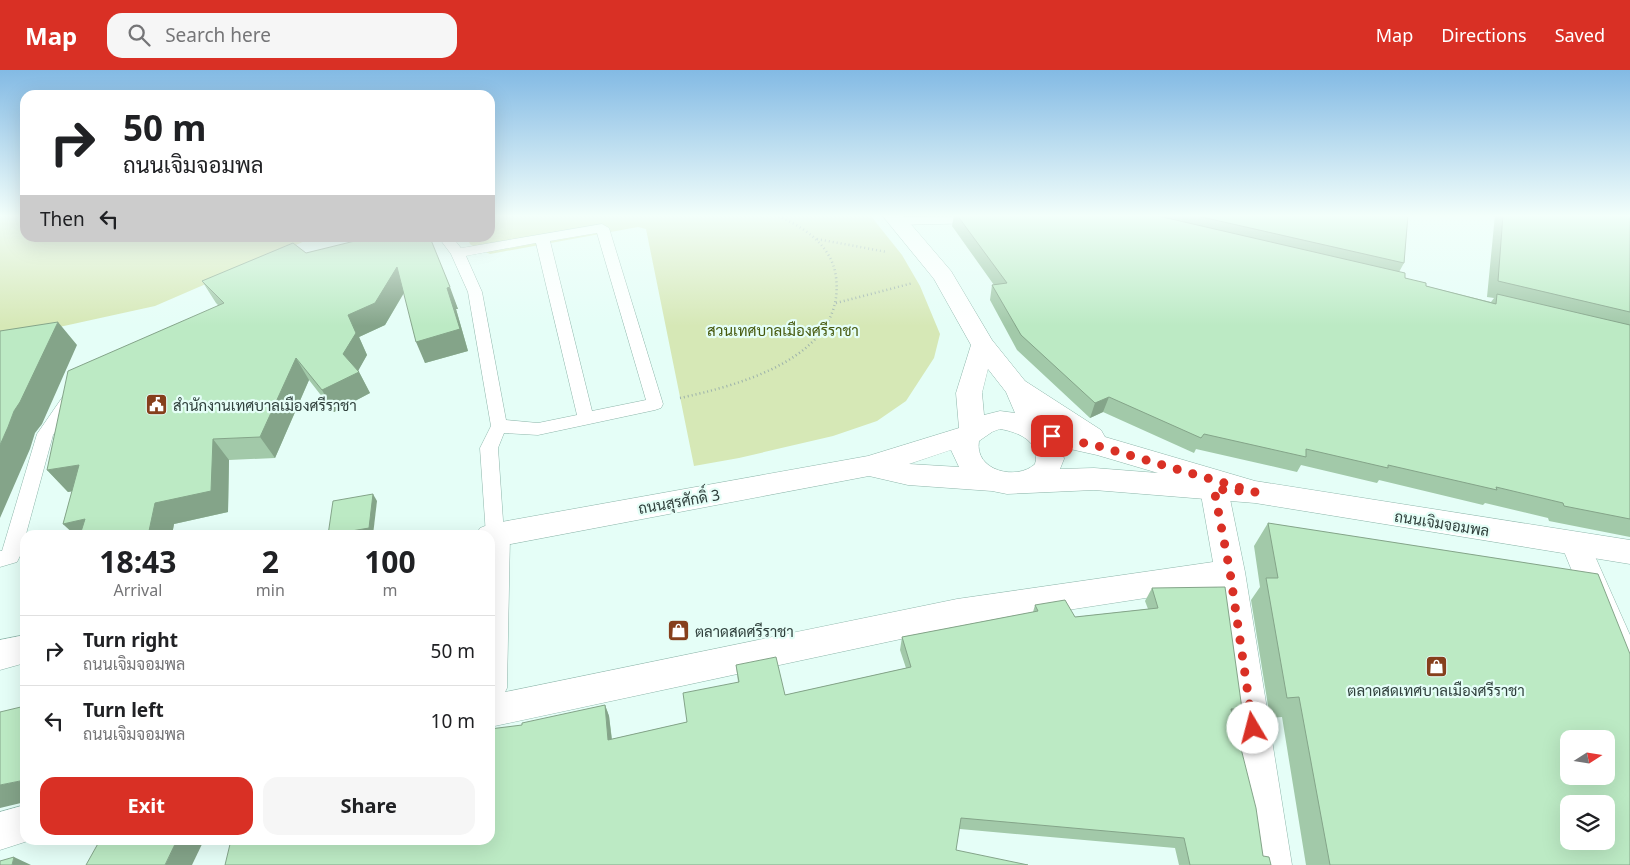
<!DOCTYPE html>
<html lang="en">
<head>
<meta charset="utf-8">
<style>
	:root { --surface:#fff; --page:#f6f6f6; --text:#202124; --muted:#757577; --line:#e0e0e0; --accent:#d93025 }
	body { margin:0; font-family:"Noto Sans",Sarabun,sans-serif; background:var(--page); color:var(--text); height:100vh; display:flex; flex-direction:column; font-size:19px; white-space:nowrap }
	* { box-sizing:border-box; margin:0 }
	p { font-size:16px; color:var(--muted) }
	.icon { flex:none; width:28px; height:28px; fill:none; stroke:currentColor; stroke-width:2; stroke-linecap:round; stroke-linejoin:round }
	.map { position:relative; flex:1; overflow:hidden }
	.details { position:absolute; left:20px; top:460px; width:475px; height:315px; display:flex; flex-direction:column; background:var(--surface); border-radius:15px; box-shadow:0 5px 20px #0002 }
	.details>* { flex:none }
	.top-card { position:absolute; left:20px; top:20px; width:475px; height:152px; border-radius:15px; box-shadow:0 5px 20px #0002; background:#fff; color:var(--text); overflow:hidden }
	.needle { width:32px; rotate:78deg }
	.tools { position:absolute; left:1560px; top:660px; display:grid; gap:10px }
	.tools a { display:grid; place-items:center; width:55px; height:55px; border-radius:10px; background:var(--surface); box-shadow:0 5px 20px #0002; font-size:25px }
	.pin { position:absolute; display:grid; place-items:center; width:42px; height:42px; color:#fff; margin:-21px; border-radius:10px; box-shadow:0 2px 8px #0006 }
	.me { position:absolute; width:55px; margin:-28px; rotate:352deg; stroke-linejoin:round; filter:drop-shadow(0 0 4px #0008) }
	.turn { display:flex; align-items:center; gap:18px; height:105px; padding:0 20px; font-size:22px }
	.turn .icon { width:65px; height:65px; stroke-width:2.5 }
	.turn b { display:block; font-size:35px; line-height:42px }
	.then { display:flex; align-items:center; height:48px; padding:0 20px; background:#0003; gap:10px; font-size:19px }
	.eta { display:flex; justify-content:space-evenly; align-items:center; height:85px; text-align:center }
	.eta b { font-size:30px; font-weight:700; line-height:35px }
	.primary-button { display:flex; gap:10px; margin-top:auto; padding:10px 20px }
	.primary-button a { flex:1; height:58px; border-radius:15px; background:var(--accent); color:#fff; font-size:20px; font-weight:700; line-height:58px; text-align:center }
	.primary-button a+a { background:var(--page); color:var(--text) }
	ul { padding:0; list-style:none }
	li { display:flex; align-items:center; gap:15px; height:70px; padding:0 20px; border-top:1px solid var(--line) }
	li div { flex:1 }
	li b { display:block; font-size:19px }
	li em { font-style:normal }
	header { display:flex; align-items:center; gap:30px; box-sizing:border-box; height:70px; padding:0 25px; background:var(--accent); color:#fff }
	header strong { font-size:24px }
	nav { display:flex; gap:28px; margin-inline-start:auto; font-size:18px }
	.search { width:350px; height:45px; background:var(--page); display:flex; align-items:center; gap:12px; box-sizing:border-box; padding:0 18px; border-radius:15px; color:var(--muted); font-size:19px }
	.map>svg:first-child { display:block }
	.green { fill:#d6e8b6 }
	.lines { fill:none; stroke-linecap:round; stroke-linejoin:round }
	.service-casing { stroke:#8eb6ab; stroke-width:1 }
	.minor-casing { stroke:#8eb6ab; stroke-width:1 }
	.tertiary-casing { stroke:#8eb6ab; stroke-width:1 }
	.secondary-casing { stroke:#8eb6ab; stroke-width:1 }
	.path { stroke:#9cb1ab; stroke-width:2.5; stroke-dasharray:1 3; stroke-linecap:butt }
	.service { fill:#fff; fill-rule:evenodd }
	.minor { fill:#fff; fill-rule:evenodd }
	.tertiary { fill:#fff; fill-rule:evenodd }
	.secondary { fill:#fff; fill-rule:evenodd }
	.wall { fill:#a2c9a9 }
	.shaded-wall { fill:#84a489 }
	.building { fill:#bceac4; stroke:#84a489; fill-rule:evenodd }
	.route { stroke:#d93025; stroke-width:9; stroke-dasharray:0 16.2 }
	.labels { text-anchor:middle; dominant-baseline:central; stroke-width:4.5; stroke-linejoin:round; paint-order:stroke }
	.park-label { font-size:15px; fill:#46590e; stroke:#e5fef7 }
	.poi-label { font-size:15px; fill:#2f3f3b; stroke:#e5fef7; text-anchor:start }
	.street-label { font-size:15px; fill:#2f3f3b; stroke:#e5fef7 }
</style>
</head>
<body>
<header>
<strong>Map</strong>
<div class="search"><svg class="icon" aria-label="search" viewBox="0 0 24 24"><circle cx="10" cy="10" r="6"/><path d="M15 15l6 6"/></svg>Search here</div>
<nav><a>Map</a><a>Directions</a><a>Saved</a></nav>
</header>
<div class="map">
<svg width="1630" height="795" viewBox="0 0 1630 795">
	<rect width="100%" height="100%" fill="#e5fef7"/>
	<!-- green -->
	<g class="green">
		<path d="M0 145H25V168H312L155 236 0 270Z"/>
		<path d="M490 145H870L902 185 920 216 940 264 934 288 906 331 877 351 833 366 739 388 694 396 646 159 638 157 490 184 471 175 466 168H490Z"/>
	</g>
	<g class="lines">
		<defs>
			<g id="service">
				<path d="M976 146 981 147 983 150 981 153 896 155 889 151 896 147Z"/>
				<path d="M602 154 609 158 663 334 661 338 655 340 538 365 504 363 498 378 504 465 502 470 495 473 490 471V465H486L480 378 491 356 468 222 451 184 439 168H453L461 178ZM597 163 646 330 592 341 550 171ZM536 173 577 345 538 353 506 350 482 222 466 186Z"/>
				<path d="M72 320 78 322 80 326 53 365 20 486 17 492 0 497V481H2L37 364 66 322Z"/>
			</g>
			<g id="minor">
				<path d="M1214 408 1224 411 1228 419 1245 502 1292 795H1254L1217 517 957 557 490 657V465H480L485 457 495 453 505 457 510 465 507 618 505 622 957 529 1213 492 1200 419 1204 411Z"/>
				<path d="M25 735V770H31L0 780V742Z"/>
			</g>
			<path id="tertiary" d="M1576 462 1586 466 1630 565V618L1618 614 1561 474 1566 466Z"/>
			<g id="secondary">
				<path d="M882 145H903L951 201 992 270 1025 311 1101 360 1105 367 1255 411 1630 470V494L1255 433 1094 420 1007 424 992 421 908 415 869 406 490 478V465H476L480 458 490 454 868 386 959 358 956 323 971 275 934 209ZM988 299 1006 322 1015 343 1000 341 984 345 982 323ZM1044 348 1056 356 1047 354ZM1000 359C1019 362 1041 372 1035 394 1017 411 974 401 979 371L992 362ZM1061 377 1097 385 1158 403 1094 398 1060 399 1064 389ZM951 380 959 397 909 394Z"/>
				<path d="M25 565V593L0 600V570Z"/>
			</g>
		</defs>
		<!-- service casing -->
		<use href="#service" class="service-casing"/>
		<!-- minor casing -->
		<use href="#minor" class="minor-casing"/>
		<!-- tertiary casing -->
		<use href="#tertiary" class="tertiary-casing"/>
		<!-- secondary casing -->
		<use href="#secondary" class="secondary-casing"/>
		<!-- path -->
		<g class="path">
			<path d="M817 169 887 182"/>
			<path d="M836 233 913 213"/>
			<path d="M680 328C740 315 846 287 836 207 832 175 803 156 775 145"/>
		</g>
		<!-- service -->
		<use href="#service" class="service"/>
		<!-- minor -->
		<use href="#minor" class="minor"/>
		<!-- tertiary -->
		<use href="#tertiary" class="tertiary"/>
		<!-- secondary -->
		<use href="#secondary" class="secondary"/>
	</g>
	<!-- wall -->
	<g class="wall">
		<path d="M954 145H1408L1404 193 1399 202 1405 208 1426 216 1491 232 1494 228 1487 227 1495 145H1630V467L1549 451 1548 448 1485 433 1483 435 1379 410 1377 413 1301 395 1297 402 1196 379 1194 383 1103 342 1090 348 1017 280 990 230 992 215H994L952 156Z"/>
		<path d="M429 170 458 239H456L468 281 425 293 404 223 385 255 359 267 367 285 358 300 370 323 334 342 309 310 275 388 229 390 228 442 174 454 172 465H75L63 454 72 421 68 422 47 400 218 235 216 233 202 211 306 183Z"/>
		<path d="M1268 453 1630 795H1306L1282 647 1270 648 1251 530 1260 517 1254 476Z"/>
		<path d="M1152 518 1242 639 1234 649 1263 786 1271 795H1179L1175 778 960 759 522 655 605 635 609 646 612 669 687 652 738 612 736 595 785 625 906 598 900 580 902 567 1033 542 1035 535 1075 547 1148 539 1145 531Z"/>
	</g>
	<!-- shaded-wall -->
	<g class="shaded-wall">
		<path d="M397 197 406 219 385 255 359 267 367 285 357 303 359 302 370 323 334 342 322 320 343 284 348 245Z"/>
		<path d="M450 217 458 239H456L468 281 425 293 416 272 447 218Z"/>
		<path d="M58 252 77 275 42 354 35 363 30 379 0 448V375L14 341Z"/>
		<path d="M296 288 309 310 275 388 260 367Z"/>
		<path d="M1109 327 1103 342 1090 348 1095 333Z"/>
		<path d="M213 369 229 390 228 442 174 454 172 465H133L155 433Z"/>
		<path d="M79 395 99 417 68 422 47 400Z"/>
		<path d="M373 424 377 431 373 465H330Z"/>
		<path d="M85 449 102 465H75L63 454Z"/>
		<path d="M605 635 609 646 613 681 608 670Z"/>
		<path d="M25 710V732L0 738V715Z"/>
		<path d="M177 770H204L192 795H165Z"/>
		<path d="M14 787 31 795H12Z"/>
	</g>
	<!-- building -->
	<g class="building">
		<path d="M957 145H1154L1405 203V208L1426 213V216L1496 234 1497 224 1630 255V449L1564 436 1563 433 1496 417 1497 420 1388 395V398L1306 379V387L1204 364 1201 368 1109 327 1095 333 1021 265 992 215 1007 213Z"/>
		<path d="M1193 145H1408L1404 193Z"/>
		<path d="M1503 145H1630V242L1498 211Z"/>
		<path d="M367 168H425L426 171 431 170 450 217 447 218 460 259 416 272 397 197 375 233 348 245 356 263 343 284 359 302 322 320 296 288 260 367 213 369 211 421 155 433 149 461 133 465H80L85 449 63 454 79 395 47 400 68 301 224 233 202 211 293 173 306 183Z"/>
		<path d="M58 252 20 332 14 341 8 357 0 375V261Z"/>
		<path d="M373 424 369 458 328 465 333 431Z"/>
		<path d="M1268 453 1598 504 1630 584V795H1330L1299 627 1287 628 1266 508H1278ZM1569 669H1606V706H1569ZM1569 734H1606V771H1569Z"/>
		<path d="M1225 517 1242 639H1231L1256 738 1263 786 1269 787 1271 795H1190L1184 768 961 748 956 780 1028 795H225L231 770H490V659L522 655V653L605 635 608 670 687 652 683 623 739 612 736 595 776 587 785 625 911 597 902 567 1038 541 1035 535 1065 530 1075 547 1158 538 1152 518Z"/>
		<path d="M25 636V710L0 715V642Z"/>
		<path d="M100 770H177L165 795H86Z"/>
		<path d="M14 787 12 795H0V791Z"/>
	</g>
	<!-- sky -->
	<linearGradient id="sky" x2="0" y2="1"><stop stop-color="#83bae4"/><stop offset="0.57" stop-color="#f3fffb"/><stop offset="1" stop-color="#f3fffb" stop-opacity="0"/></linearGradient>
	<rect width="1630" height="256" fill="url(#sky)"/>
	<g class="lines">
		<!-- route -->
		<path class="route" d="M1052 366 1098 376 1255 422 1214 419 1230 502 1253 658"/>
	</g>
	<!-- icons -->
	<defs>
		<symbol id="civic-square" viewBox="-11 -11 22 22"><rect x="-9" y="-9" width="18" height="18" rx="4" fill="#863f1c" stroke="#e5fef7"/><path d="M-.6-6.5H3V-4.5H.6V-3L4-1V1h2V6H-6V1h2V-1L-.6-3ZM-1.2 2.5V6h2.4V2.5Z" fill="#fff"/></symbol>
		<symbol id="shop-square" viewBox="-11 -11 22 22"><rect x="-9" y="-9" width="18" height="18" rx="4" fill="#863f1c" stroke="#e5fef7"/><path d="M-5-2.5h2.3a2.7 3.5 0 0 1 5.4 0H5L5.5 6h-11ZM-1.5-2.5h3a1.5 2.3 0 0 0-3 0Z" fill="#fff"/></symbol>
	</defs>
	<g fill-rule="evenodd">
		<use href="#civic-square" x="144" y="322" width="25" height="25"/>
		<use href="#shop-square" x="666" y="548" width="25" height="25"/>
		<use href="#shop-square" x="1424" y="584" width="25" height="25"/>
	</g>
	<g class="labels">
		<!-- park labels -->
		<g class="park-label">
			<text x="783" y="260">สวนเทศบาลเมืองศรีราชา</text>
		</g>
		<!-- poi labels -->
		<g class="poi-label">
			<text x="173" y="335">สำนักงานเทศบาลเมืองศรีราชา</text>
			<text x="695" y="561">ตลาดสดศรีราชา</text>
			<text x="1436" y="620" text-anchor="middle">ตลาดสดเทศบาลเมืองศรีราชา</text>
		</g>
		<!-- street labels -->
		<g class="street-label">
			<text transform="translate(679 431) rotate(-10)">ถนนสุรศักดิ์ 3</text>
			<text transform="translate(1442 453) rotate(9)">ถนนเจิมจอมพล</text>
		</g>
	</g>
</svg>
<div class="tools">
<a><svg class="needle" viewBox="-14 -14 28 28"><path d="M0-13l5 13h-10z" fill="#e53935"/><path d="M0 13l5-13h-10z" fill="#757577"/></svg></a>
<a><svg class="icon" aria-label="layers" viewBox="0 0 24 24"><path d="M12 4l9 5-9 5-9-5zM3 14l9 5 9-5"/></svg></a>
</div>
<div class="pin" style="left:1052px;top:366px;background:#d93025"><svg class="icon" aria-label="arrive" viewBox="0 0 24 24"><path d="M6 21V4h12l-3 4 3 4H6"/></svg></div>
<svg class="me" style="left:1253px;top:658px" viewBox="-20 -20 40 40"><circle r="19" fill="#fff"/><path d="M0-13L10 11 0 6-10 11z" fill="#d93025"/></svg>
<div class="top-card">
<div class="turn"><svg class="icon" aria-label="right" viewBox="0 0 24 24"><path d="M7 20v-9h11M14 6l5 5-5 5"/></svg><div><b>50 m</b>ถนนเจิมจอมพล</div></div>
<div class="then">Then<svg class="icon" aria-label="left" viewBox="0 0 24 24"><path d="M17 20v-9H6M10 6l-5 5 5 5"/></svg></div>
</div>
<section class="details">
<div class="eta">
<div><b>18:43</b><p>Arrival</p></div>
<div><b>2</b><p>min</p></div>
<div><b>100</b><p>m</p></div>
</div>
<ul>
<li><svg class="icon" aria-label="right" viewBox="0 0 24 24"><path d="M7 20v-9h11M14 6l5 5-5 5"/></svg><div><b>Turn right</b><p>ถนนเจิมจอมพล</p></div><em>50 m</em></li>
<li><svg class="icon" aria-label="left" viewBox="0 0 24 24"><path d="M17 20v-9H6M10 6l-5 5 5 5"/></svg><div><b>Turn left</b><p>ถนนเจิมจอมพล</p></div><em>10 m</em></li>
</ul>
<div class="primary-button"><a>Exit</a><a>Share</a></div>
</section>
</div>
</body>
</html>
